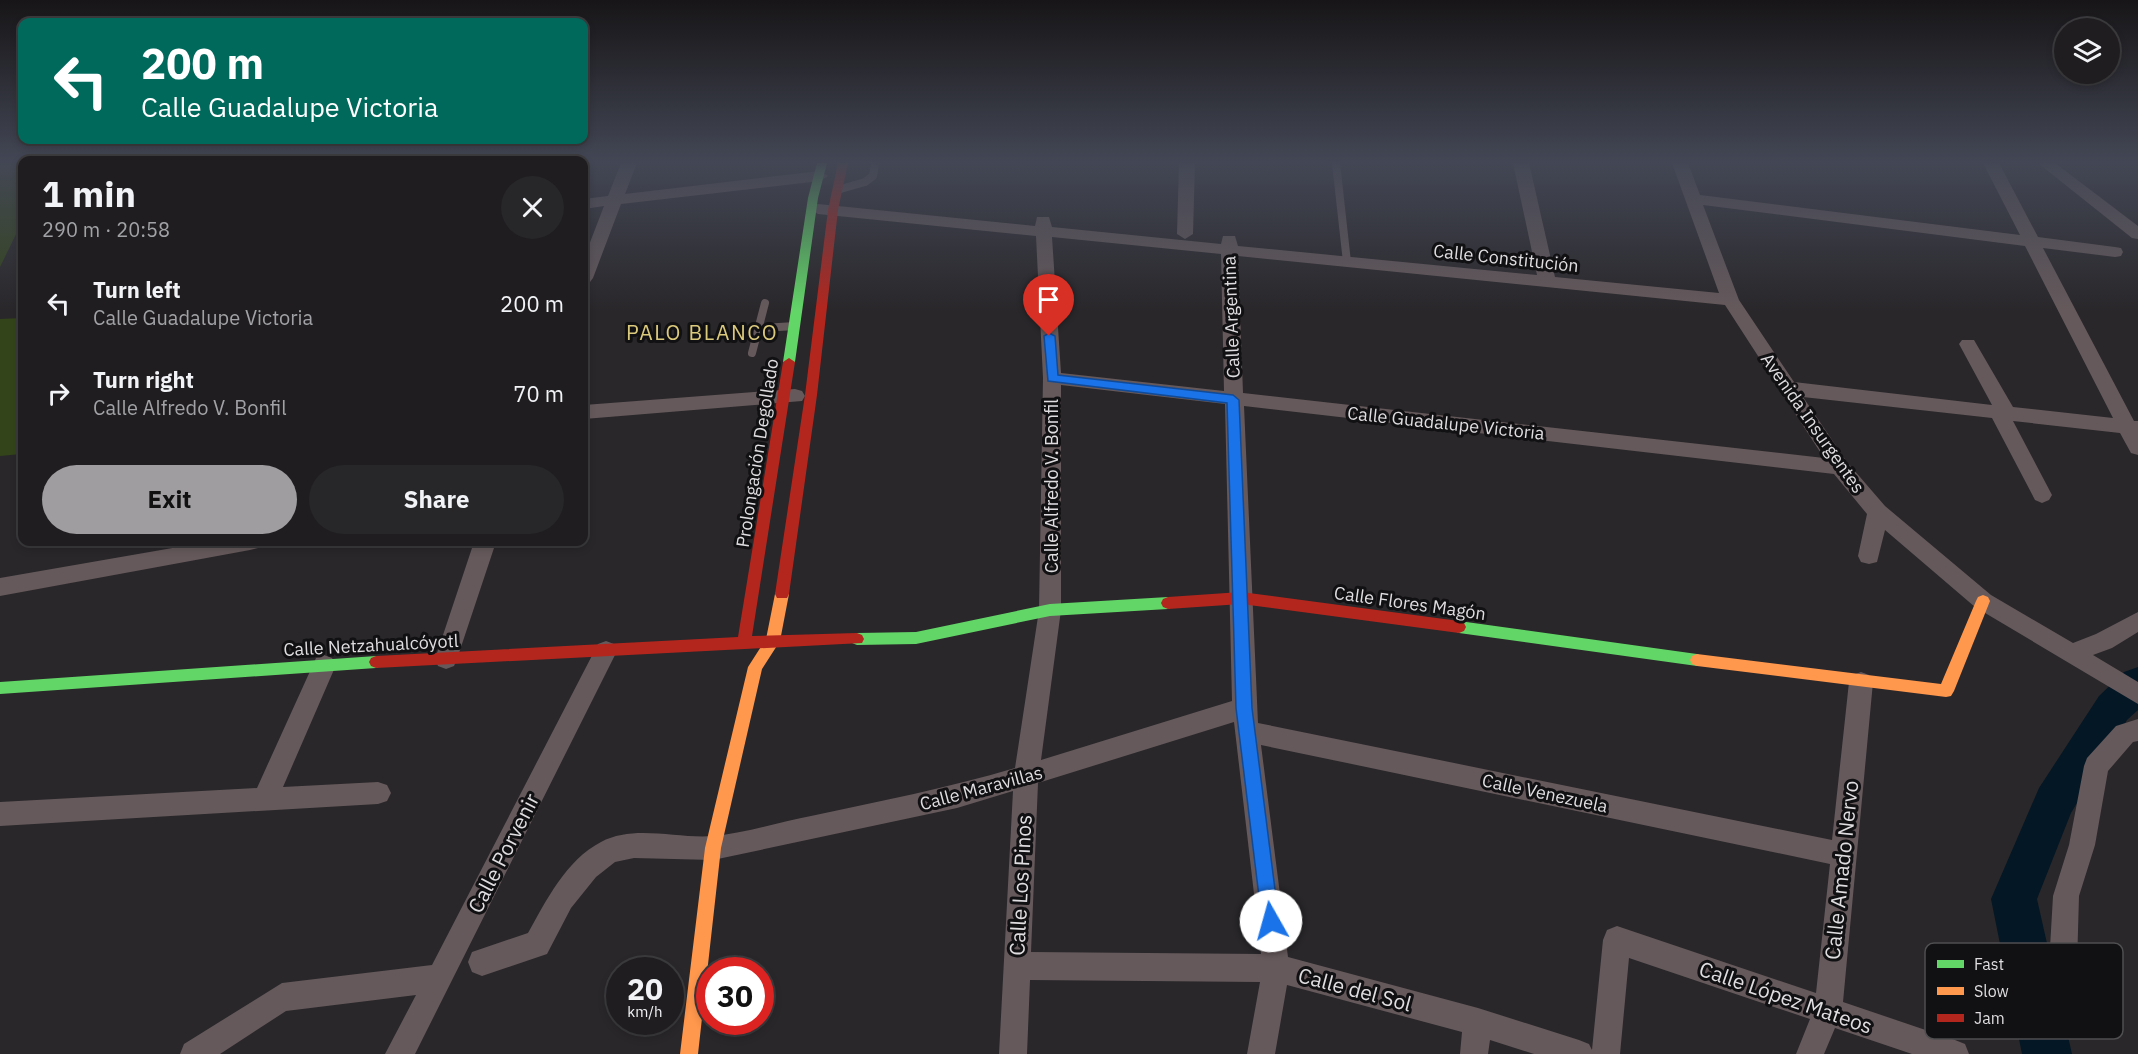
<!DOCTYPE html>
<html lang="en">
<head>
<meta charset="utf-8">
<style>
	:root { --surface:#1f1d20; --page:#272629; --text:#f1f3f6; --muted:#a1a2a5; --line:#3c3b3e; --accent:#9f9da0 }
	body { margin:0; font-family:"IBM Plex Sans",sans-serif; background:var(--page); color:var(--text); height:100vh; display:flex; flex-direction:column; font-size:22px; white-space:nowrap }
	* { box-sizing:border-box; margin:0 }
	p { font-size:20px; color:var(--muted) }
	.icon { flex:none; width:33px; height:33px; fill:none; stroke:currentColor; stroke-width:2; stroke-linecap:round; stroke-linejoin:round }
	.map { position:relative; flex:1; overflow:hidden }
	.details { position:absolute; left:18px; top:156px; width:570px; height:390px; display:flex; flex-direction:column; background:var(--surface); border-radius:12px; box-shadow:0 3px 9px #0003,0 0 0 2px var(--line) }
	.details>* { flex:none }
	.top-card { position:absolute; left:18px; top:18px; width:570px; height:126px; border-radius:12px; box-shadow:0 3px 9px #0003,0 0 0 2px var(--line); background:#00695c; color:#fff; overflow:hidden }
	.fabs { position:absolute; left:2054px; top:18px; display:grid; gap:12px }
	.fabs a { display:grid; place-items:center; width:66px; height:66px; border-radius:50%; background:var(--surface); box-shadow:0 3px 9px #0003,0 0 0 2px var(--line); font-size:30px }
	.speed { position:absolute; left:606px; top:957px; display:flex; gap:12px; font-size:30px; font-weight:700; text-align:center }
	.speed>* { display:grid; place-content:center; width:78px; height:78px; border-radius:50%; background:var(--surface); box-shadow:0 3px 9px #0003,0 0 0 2px var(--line); line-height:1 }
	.speed small { font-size:15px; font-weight:400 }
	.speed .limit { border:9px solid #d22; background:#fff; color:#111 }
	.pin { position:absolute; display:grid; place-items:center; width:51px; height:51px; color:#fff; margin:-62px -26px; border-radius:50% 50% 50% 0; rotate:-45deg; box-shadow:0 0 6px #0007 }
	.pin .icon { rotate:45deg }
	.me { position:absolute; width:66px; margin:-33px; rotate:353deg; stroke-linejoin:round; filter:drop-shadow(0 0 4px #0008) }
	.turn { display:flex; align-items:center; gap:21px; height:126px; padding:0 24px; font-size:27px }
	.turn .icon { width:78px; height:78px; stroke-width:2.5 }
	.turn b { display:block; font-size:42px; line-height:51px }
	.round { display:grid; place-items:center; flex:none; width:63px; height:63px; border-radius:32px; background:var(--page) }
	.summary { display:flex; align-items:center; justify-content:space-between; height:102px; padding:0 24px }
	h1 { font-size:36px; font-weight:800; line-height:45px }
	.primary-button { display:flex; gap:12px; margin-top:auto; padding:12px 24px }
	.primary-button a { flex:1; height:69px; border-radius:36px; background:var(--accent); color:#111; font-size:24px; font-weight:800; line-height:69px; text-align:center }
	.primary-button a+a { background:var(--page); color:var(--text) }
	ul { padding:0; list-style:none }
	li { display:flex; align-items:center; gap:18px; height:90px; padding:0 24px }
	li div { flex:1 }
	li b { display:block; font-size:22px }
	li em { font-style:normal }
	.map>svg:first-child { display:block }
	.green { fill:#33441a }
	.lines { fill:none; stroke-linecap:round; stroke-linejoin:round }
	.river { fill:#041725; fill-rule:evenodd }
	.lane { stroke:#65595b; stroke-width:8 }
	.street { fill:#65595b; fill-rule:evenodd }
	.fast { fill:#63d668; fill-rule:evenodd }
	.slow { fill:#ff974d; fill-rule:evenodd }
	.jam { fill:#b3261e; fill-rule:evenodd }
	.route { fill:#1a73e8; stroke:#114b97; stroke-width:1.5 }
	.labels { text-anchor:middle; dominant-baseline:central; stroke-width:6; stroke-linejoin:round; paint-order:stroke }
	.street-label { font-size:18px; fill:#dfdde0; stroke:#111012 }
	.quarter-label { font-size:21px; letter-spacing:1.5px; fill:#dcca7c; stroke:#111012 }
	.near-street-label { font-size:21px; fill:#dfdde0; stroke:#111012 }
	.key { fill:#111012; stroke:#4f4e50; stroke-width:1.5 }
	.key-label { font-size:16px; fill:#dfdde0 }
</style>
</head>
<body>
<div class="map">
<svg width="2138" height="1054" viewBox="0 0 2138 1054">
	<rect width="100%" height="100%" fill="#29272a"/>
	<!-- green -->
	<g class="green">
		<path d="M0 163H22V222L0 267Z"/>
		<path d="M22 318V454L0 456V319Z"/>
	</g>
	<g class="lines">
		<!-- river -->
		<path class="river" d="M2138 667V710L2127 720 2071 813 2037 899 2072 1054H2022L1991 899 2039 788 2099 696 2124 672Z"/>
		<!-- lane -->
		<g class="lane">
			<path d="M1336 163 1347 262"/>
			<path d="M837 190 865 182 873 176 875 163"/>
			<path d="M760 328 795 326"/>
			<path d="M752 353 765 303"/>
		</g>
		<!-- street -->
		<g class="street">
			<path d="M621 163H637L625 194 820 171 828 176 820 181 621 204 593 278 590 282 584 283V258L604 206 584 209V199L608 196Z"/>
			<path d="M1179 163H1195L1193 234 1185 239 1177 234Z"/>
			<path d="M1513 163H1529L1555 277 1719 293 1672 163H1688L1700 195 2020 235 1983 163H1999L2038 237 2115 247 2121 248 2123 252 2121 256 2115 257 2043 248 2134 421H2138V455L2131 453 2120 433 2013 421 2052 495 2049 500 2042 503 2035 500 1992 418 1803 397 1847 462 1885 506 1991 595 2073 643 2096 634 2138 612V632L2112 648 2093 655 2138 682V704L1975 607 1885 530 1877 562 1869 564 1861 562 1858 556 1867 514 1834 474 1244 406 1258 723 1832 840 1849 682 1853 675 1861 672 1869 675 1873 682 1843 1002 1955 1040 1965 1044 1969 1054H1912L1835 1028 1824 1054H1796L1810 1019 1629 958 1620 1054H1534L1490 1040 1488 1054H1460L1462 1032 1287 985 1275 1054H1247L1260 982 1030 980 1027 1054H999L1013 791 957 808 713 860 634 858 615 862 596 877 571 908 547 954 482 976 472 972 468 962 472 952 528 933C546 901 566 860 601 842 634 824 677 839 713 836 746 833 779 822 811 816 880 801 948 788 1015 768L1039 610 1043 378 1036 236 818 214 810 209 812 206 818 204 1035 226 1037 217H1049L1052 227 1221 244 1223 236H1235L1238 246 1537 275ZM1703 205 2025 246 2113 418 2013 407 1974 340H1962L1959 344 1992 405 1794 382 1739 300ZM1052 237 1221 254 1224 391 1061 373ZM1238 256 1725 305 1824 458 1243 393ZM1061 385 1225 404 1232 701 1041 760 1061 610ZM1234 722 1261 954 1031 952 1038 783ZM1261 745 1830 864 1816 993 1617 926 1607 930 1603 940 1592 1050 1589 1044 1579 1040 1478 1008 1288 957Z"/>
			<path d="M2038 163H2055L2138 226V239L2132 238Z"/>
			<path d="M795 389 802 391 805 396 802 401 584 419V405Z"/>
			<path d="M207 542H261L258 548 250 550 0 596V578Z"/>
			<path d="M474 542H496L457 659 454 666 446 669 438 666 435 659Z"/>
			<path d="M606 641 614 644 617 651 415 1054H385L416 995 286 1011 220 1054H180L184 1044 282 983 432 965 598 644Z"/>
			<path d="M324 655 332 658 336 665 283 787 378 782 387 785 391 793 387 801 378 804 0 826V802L257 788 316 658Z"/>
			<path d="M2138 719V741L2133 742 2108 771 2095 845 2079 896 2077 965 2091 1024 2087 1034 2077 1038 2067 1034 2049 965 2053 896 2069 845 2084 766 2087 758 2116 726Z"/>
		</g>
		<!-- fast -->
		<g class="fast">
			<path d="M817 163H827L818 198 795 362 789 366 783 362 808 198Z"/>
			<path d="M1168 597 1173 599 1175 603 1173 607 1168 609 1050 616 916 644 857 645 852 643 850 639 852 635 857 633 916 632 1050 604Z"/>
			<path d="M1459 621 1697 654 1702 656 1704 660 1702 664 1697 666 1459 633 1454 631 1452 627 1454 623Z"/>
			<path d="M376 656 381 658 383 662 381 666 376 668 0 694V682Z"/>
		</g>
		<!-- slow -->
		<g class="slow">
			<path d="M782 588 787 590 789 594 780 641 762 669 721 848 698 1054H680L705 848 748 667 766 639 775 594 777 590Z"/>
			<path d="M1983 595 1988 597 1990 601 1954 691 1951 696 1946 697 1697 666 1692 664 1690 660 1692 656 1697 654 1941 684 1976 601 1978 597Z"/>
		</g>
		<!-- jam -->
		<g class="jam">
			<path d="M838 163H848L838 210 817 395 789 594 787 598H777L775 594 805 395 828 210Z"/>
			<path d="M789 358 795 362 752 636 857 633 862 635 864 639 862 643 376 668 371 666 369 662 371 658 376 656 738 637 783 362Z"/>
			<path d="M1241 592 1459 621 1464 623 1466 627 1464 631 1459 633 1241 604 1168 609 1163 607 1161 603 1163 599 1168 597Z"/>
		</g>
	</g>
	<!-- sky -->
	<linearGradient id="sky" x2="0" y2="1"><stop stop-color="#171517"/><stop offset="0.52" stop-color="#434755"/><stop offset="1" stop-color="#434755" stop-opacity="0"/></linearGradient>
	<rect width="2138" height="311" fill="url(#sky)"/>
	<!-- route -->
	<path class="route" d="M1049 333 1055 336 1058 375 1233 395 1239 400 1252 708 1279 921 1277 927 1271 930 1264 927 1262 921 1236 708 1227 403 1048 381 1044 336Z"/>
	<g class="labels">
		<!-- street labels -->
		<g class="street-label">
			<text transform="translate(1506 258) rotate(6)">Calle Constitución</text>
			<text transform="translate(1231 317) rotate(-92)">Calle Argentina</text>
			<text transform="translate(1446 423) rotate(6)">Calle Guadalupe Victoria</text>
			<text transform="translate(1813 423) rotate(55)">Avenida Insurgentes</text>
			<text transform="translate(757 453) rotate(-81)">Prolongación Degollado</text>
			<text transform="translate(1051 486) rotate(-90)">Calle Alfredo V. Bonfil</text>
			<text transform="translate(1410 603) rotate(8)">Calle Flores Magón</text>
			<text transform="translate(371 645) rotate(-3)">Calle Netzahualcóyotl</text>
			<text transform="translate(981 788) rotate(-15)">Calle Maravillas</text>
			<text transform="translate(1545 793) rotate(12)">Calle Venezuela</text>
		</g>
		<!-- quarter labels -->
		<g class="quarter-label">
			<text x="702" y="332">PALO BLANCO</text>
		</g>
		<!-- near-street labels -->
		<g class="near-street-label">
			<text transform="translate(503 853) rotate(-63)">Calle Porvenir</text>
			<text transform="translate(1841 870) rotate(-84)">Calle Amado Nervo</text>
			<text transform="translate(1020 885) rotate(-87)">Calle Los Pinos</text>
			<text transform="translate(1355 989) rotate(15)">Calle del Sol</text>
			<text transform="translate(1786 997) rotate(19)">Calle López Mateos</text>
		</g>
	</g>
	<!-- legend -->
	<rect x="1925" y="943" width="198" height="96" rx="9" class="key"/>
	<rect x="1937" y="960" width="27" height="8" fill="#63d668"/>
	<rect x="1937" y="987" width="27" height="8" fill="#ff974d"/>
	<rect x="1937" y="1014" width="27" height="8" fill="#b3261e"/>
	<g class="key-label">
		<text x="1974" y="970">Fast</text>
		<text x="1974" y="997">Slow</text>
		<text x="1974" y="1024">Jam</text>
	</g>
</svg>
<div class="fabs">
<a><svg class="icon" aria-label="layers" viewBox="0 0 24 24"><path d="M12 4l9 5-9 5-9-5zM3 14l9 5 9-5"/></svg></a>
</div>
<div class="speed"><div>20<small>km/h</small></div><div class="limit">30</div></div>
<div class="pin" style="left:1049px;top:336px;background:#d93025"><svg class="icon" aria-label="arrive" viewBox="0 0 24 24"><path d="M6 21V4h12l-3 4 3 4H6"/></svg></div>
<svg class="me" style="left:1271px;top:921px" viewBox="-20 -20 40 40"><circle r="19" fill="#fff"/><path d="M0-13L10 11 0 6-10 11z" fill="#1a73e8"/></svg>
<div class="top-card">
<div class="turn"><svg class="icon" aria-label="left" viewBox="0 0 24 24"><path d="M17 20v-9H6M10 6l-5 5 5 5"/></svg><div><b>200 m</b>Calle Guadalupe Victoria</div></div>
</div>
<section class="details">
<div class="summary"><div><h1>1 min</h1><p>290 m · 20:58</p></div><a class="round"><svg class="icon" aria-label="close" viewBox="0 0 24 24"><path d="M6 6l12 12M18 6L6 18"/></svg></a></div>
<ul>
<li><svg class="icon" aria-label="left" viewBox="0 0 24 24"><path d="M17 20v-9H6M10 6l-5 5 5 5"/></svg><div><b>Turn left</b><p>Calle Guadalupe Victoria</p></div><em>200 m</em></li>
<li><svg class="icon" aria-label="right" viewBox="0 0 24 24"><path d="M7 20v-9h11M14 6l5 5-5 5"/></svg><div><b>Turn right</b><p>Calle Alfredo V. Bonfil</p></div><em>70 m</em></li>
</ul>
<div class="primary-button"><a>Exit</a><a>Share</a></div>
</section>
</div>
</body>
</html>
